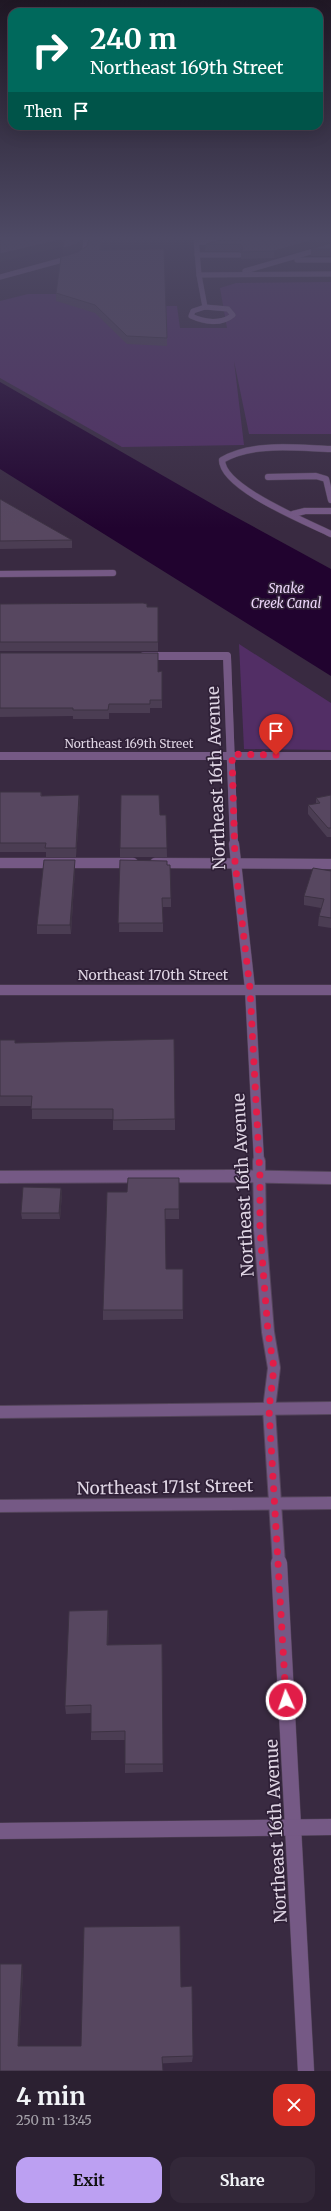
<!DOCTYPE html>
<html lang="en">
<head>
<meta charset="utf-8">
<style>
	:root { --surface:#2b2031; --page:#332839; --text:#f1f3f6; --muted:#a6a3ab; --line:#473e4d; --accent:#bca0f2 }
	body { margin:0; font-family:Merriweather,serif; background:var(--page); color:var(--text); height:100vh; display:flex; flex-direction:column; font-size:15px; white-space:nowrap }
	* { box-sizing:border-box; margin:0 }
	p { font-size:13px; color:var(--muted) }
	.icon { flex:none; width:22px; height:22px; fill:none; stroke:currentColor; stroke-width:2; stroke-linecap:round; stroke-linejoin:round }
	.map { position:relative; height:2071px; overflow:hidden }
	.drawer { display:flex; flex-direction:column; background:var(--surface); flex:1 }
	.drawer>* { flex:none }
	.top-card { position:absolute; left:8px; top:8px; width:315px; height:122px; border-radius:12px; box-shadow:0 4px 16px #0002,0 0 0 1px var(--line); background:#00695c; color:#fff; overflow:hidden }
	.pin { position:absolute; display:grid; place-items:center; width:34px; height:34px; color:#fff; margin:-41px -17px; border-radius:50% 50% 50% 0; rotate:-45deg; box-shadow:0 0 4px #0007 }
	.pin .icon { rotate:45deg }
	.me { position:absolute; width:44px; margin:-22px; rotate:357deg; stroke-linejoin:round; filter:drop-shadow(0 0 3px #0008) }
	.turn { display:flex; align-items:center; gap:14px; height:84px; padding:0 16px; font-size:18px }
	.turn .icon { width:52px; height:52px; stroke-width:2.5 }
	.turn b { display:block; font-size:28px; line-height:34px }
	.then { display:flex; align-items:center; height:38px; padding:0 16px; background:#0003; gap:8px; font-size:15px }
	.round { display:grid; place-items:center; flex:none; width:42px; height:42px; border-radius:12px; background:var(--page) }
	.head { display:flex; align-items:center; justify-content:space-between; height:68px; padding:0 16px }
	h1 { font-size:24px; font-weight:700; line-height:30px }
	.primary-button { display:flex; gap:8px; margin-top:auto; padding:8px 16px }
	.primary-button a { flex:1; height:46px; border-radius:12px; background:var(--accent); color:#111; font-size:16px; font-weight:700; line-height:46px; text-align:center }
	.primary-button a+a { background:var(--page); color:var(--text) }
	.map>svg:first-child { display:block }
	.green { fill:#522e65 }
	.water { fill:#21032f }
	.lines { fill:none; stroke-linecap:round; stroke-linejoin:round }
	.minor-far5-casing { stroke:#54455b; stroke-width:5.5 }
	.minor-far4-casing { stroke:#54455b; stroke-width:7 }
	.minor-far3-casing { stroke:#54455b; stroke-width:8 }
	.minor-far2-casing { stroke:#54455b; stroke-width:11 }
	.minor-far1-casing { stroke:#54455b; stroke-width:14 }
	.minor-casing { stroke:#54455b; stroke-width:17 }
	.minor-far5 { stroke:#755985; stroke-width:5 }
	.minor-far4 { stroke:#755985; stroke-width:6 }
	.minor-far3 { stroke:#755985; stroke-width:8 }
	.minor-far2 { stroke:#755985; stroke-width:10 }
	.minor-far1 { stroke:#755985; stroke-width:12 }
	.minor { stroke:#755985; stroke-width:16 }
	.wall { fill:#4b3d53 }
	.shaded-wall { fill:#3d3243 }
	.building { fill:#574760; stroke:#3d3243 }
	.route { stroke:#e11d48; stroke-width:7; stroke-dasharray:0 12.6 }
	.labels { text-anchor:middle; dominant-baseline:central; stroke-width:3.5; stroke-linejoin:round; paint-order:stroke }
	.far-street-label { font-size:12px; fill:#dfd5e4; stroke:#2f2037 }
	.far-water-label { font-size:13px; font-style:italic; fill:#eed7fc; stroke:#2f2037 }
	.street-label { font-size:14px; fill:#dfd5e4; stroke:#2f2037 }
	.near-street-label { font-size:17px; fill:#dfd5e4; stroke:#2f2037 }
</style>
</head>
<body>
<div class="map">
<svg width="331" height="2071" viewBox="0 0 331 2071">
	<rect width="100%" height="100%" fill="#392a41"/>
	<!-- green -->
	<g class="green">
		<path d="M331 282V434H249L234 361 244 445 122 447 0 378V301L28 294H55L106 306H177L180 328H227L220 288 236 283Z"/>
		<path d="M239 644 331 703V750L244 749Z"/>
	</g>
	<!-- water -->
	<path class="water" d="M0 382 221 509 331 569V676L0 469Z"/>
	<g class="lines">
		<defs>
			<g id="minor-far5">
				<path d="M196 238 199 275 205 307"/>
				<path d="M197 242 223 243"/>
				<path d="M197 255H239"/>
				<path d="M297 260H331"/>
				<path d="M245 271 331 246"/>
				<path d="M199 275 331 274"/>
				<path d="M0 277 77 256 85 250 86 238"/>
				<path d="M205 307 228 309 233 315C221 325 204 322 191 316L193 311Z"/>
			</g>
			<g id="minor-far4">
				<path d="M331 449C296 448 253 442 222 460 222 488 307 522 331 534"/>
				<path d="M268 477 316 476 326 479 331 500"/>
				<path d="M293 514 305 511H331"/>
				<path d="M0 574 113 573"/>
			</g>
			<g id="minor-far3">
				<path d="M144 656H227L234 845"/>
				<path d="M0 756H331"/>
			</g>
			<g id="minor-far2">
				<path d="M234 844 250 989 259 1162"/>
				<path d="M0 863H133"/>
				<path d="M155 863 331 864"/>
				<path d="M0 990H331"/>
			</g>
			<g id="minor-far1">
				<path d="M259 1161 260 1230 268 1332 274 1368 269 1409 279 1564"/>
				<path d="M0 1177 233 1176 331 1178"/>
				<path d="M0 1412 331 1408"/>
				<path d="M0 1506 331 1503"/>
			</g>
			<g id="minor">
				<path d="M279 1563 306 2071"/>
				<path d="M0 1831 331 1827"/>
			</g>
		</defs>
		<!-- minor-far5 casing -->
		<use href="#minor-far5" class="minor-far5-casing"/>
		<!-- minor-far4 casing -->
		<use href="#minor-far4" class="minor-far4-casing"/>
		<!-- minor-far3 casing -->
		<use href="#minor-far3" class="minor-far3-casing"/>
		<!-- minor-far2 casing -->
		<use href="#minor-far2" class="minor-far2-casing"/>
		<!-- minor-far1 casing -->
		<use href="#minor-far1" class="minor-far1-casing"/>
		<!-- minor casing -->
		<use href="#minor" class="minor-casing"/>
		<!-- minor-far5 -->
		<use href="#minor-far5" class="minor-far5"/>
		<!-- minor-far4 -->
		<use href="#minor-far4" class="minor-far4"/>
		<!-- minor-far3 -->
		<use href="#minor-far3" class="minor-far3"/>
		<!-- minor-far2 -->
		<use href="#minor-far2" class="minor-far2"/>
		<!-- minor-far1 -->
		<use href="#minor-far1" class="minor-far1"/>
		<!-- minor -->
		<use href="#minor" class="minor"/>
	</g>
	<!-- wall -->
	<g class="wall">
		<path d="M89 238H101V250L167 338V346L127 344 95 313 56 301V293L78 252 87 246Z"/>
		<path d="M331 238V242L274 258 241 259V253L239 251H205L206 244 241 240Z"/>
		<path d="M331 243V256H311V249Z"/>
		<path d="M0 499 72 540V548L0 549Z"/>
		<path d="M0 604 158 607V651H0Z"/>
		<path d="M0 653 158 672 162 671V708H150V713H109V719H73V716L0 717Z"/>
		<path d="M0 792H41L42 796 79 795 80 804 76 857H46V852H0Z"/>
		<path d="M331 795V837H327L308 814V805L316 804V798Z"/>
		<path d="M160 815H166L167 857H120V848Z"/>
		<path d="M120 860 171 898V907H163V932H119Z"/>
		<path d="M75 869 71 934H37V925Z"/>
		<path d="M331 871V928L318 926 319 916 321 908 304 905V896Z"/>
		<path d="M0 1040H15V1043L175 1119V1130H113V1119H32V1106H0Z"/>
		<path d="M179 1178V1219H165L166 1269H183V1319L103 1320V1310L127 1192Z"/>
		<path d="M61 1188 62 1194 60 1219H22L21 1213Z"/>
		<path d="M109 1619 108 1645 162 1644 163 1772 125 1773V1740H91V1713L66 1714 65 1706Z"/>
		<path d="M23 1971 19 2046H81L181 1987 193 2056 192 2062 0 2071Z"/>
	</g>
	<!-- shaded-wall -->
	<g class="shaded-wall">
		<path d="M81 238H83L81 248 75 252 63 256V248Z"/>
		<path d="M321 238H331V242L274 258V251Z"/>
		<path d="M64 239V246L0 262V254Z"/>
		<path d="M79 795 80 804 76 857V848Z"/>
		<path d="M75 860V869L71 934 70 925Z"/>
		<path d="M61 1188 62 1194 60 1219 59 1213Z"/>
		<path d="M108 1610 109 1619 108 1654 107 1645Z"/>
		<path d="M22 1964 23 1971 19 2053 18 2046Z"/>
	</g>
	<!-- building -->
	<g class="building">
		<path d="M0 238H81V241L75 245 63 248 64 239 0 254Z"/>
		<path d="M89 238H101L100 250 164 249 167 338 127 336 95 305 56 293 61 257 78 252 87 246Z"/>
		<path d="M242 238H321L274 251 241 252 243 248 240 244H206L221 240H241Z"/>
		<path d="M331 243V249H311Z"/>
		<path d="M0 499 72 540 0 541Z"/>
		<path d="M143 603 147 604V607H158V642H0V604Z"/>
		<path d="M0 653H158V672L162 671V700H150V704H109L108 710H73V708H0Z"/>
		<path d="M0 792H41V796L79 795 76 848H45L46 843H0Z"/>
		<path d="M121 795H159L160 815H166L167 848H120Z"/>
		<path d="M331 795V828H328L308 805 320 803 316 798Z"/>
		<path d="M44 860H75L70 925H37Z"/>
		<path d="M120 860 167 861V865H170L171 898H162L163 923H118Z"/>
		<path d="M313 868 331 871V918L319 916 324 899 304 896Z"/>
		<path d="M174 1039 175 1119 113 1120V1109H31L32 1096H0V1040H15V1043Z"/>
		<path d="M128 1178H179V1209H165L166 1269H183V1310H103L107 1192H127Z"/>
		<path d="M23 1187 61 1188 59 1213H21Z"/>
		<path d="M108 1610 107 1645 162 1644 163 1764H125V1731L91 1732V1705L65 1706 69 1611Z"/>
		<path d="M180 1926 181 1987 192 1986 193 2056 162 2057 163 2071H0V1964H22L18 2046H81L84 1927Z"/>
	</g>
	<!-- sky -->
	<linearGradient id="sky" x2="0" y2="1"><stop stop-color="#1f1724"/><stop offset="0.45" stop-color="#4e4a65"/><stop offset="1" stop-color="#4e4a65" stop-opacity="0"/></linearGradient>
	<rect width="331" height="528" fill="url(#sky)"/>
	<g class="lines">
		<!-- route -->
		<path class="route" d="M276 755 232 754 235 862 250 989 260 1177V1230L268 1332 274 1368 269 1409 286 1700"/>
	</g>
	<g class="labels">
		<!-- far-street labels -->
		<g class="far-street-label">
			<text x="129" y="743">Northeast 169th Street</text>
		</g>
		<!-- far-water labels -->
		<g class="far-water-label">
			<text x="286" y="588">Snake<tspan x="286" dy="15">Creek Canal</tspan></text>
		</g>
		<!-- street labels -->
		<g class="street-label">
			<text x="153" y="975">Northeast 170th Street</text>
		</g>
		<!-- near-street labels -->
		<g class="near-street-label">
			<text transform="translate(216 778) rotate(-92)">Northeast 16th Avenue</text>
			<text transform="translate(243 1185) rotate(-93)">Northeast 16th Avenue</text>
			<text transform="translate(165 1487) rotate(-1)">Northeast 171st Street</text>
			<text transform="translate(276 1831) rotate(-93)">Northeast 16th Avenue</text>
		</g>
	</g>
</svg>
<div class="pin" style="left:276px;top:755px;background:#d93025"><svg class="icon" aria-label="arrive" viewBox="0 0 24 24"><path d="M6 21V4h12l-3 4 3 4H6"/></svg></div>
<svg class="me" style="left:286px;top:1700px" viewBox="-20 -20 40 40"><circle r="17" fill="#e11d48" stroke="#fff" stroke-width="3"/><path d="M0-11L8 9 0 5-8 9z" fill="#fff"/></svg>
<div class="top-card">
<div class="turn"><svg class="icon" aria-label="right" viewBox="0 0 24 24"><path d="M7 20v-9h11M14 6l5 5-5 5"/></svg><div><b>240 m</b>Northeast 169th Street</div></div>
<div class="then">Then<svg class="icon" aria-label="arrive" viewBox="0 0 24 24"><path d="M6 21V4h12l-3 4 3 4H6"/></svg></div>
</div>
</div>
<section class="drawer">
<div class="head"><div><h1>4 min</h1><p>250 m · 13:45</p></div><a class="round" style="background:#d93025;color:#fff"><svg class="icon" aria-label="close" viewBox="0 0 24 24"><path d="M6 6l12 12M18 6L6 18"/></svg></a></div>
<div class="primary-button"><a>Exit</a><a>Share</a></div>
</section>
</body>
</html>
